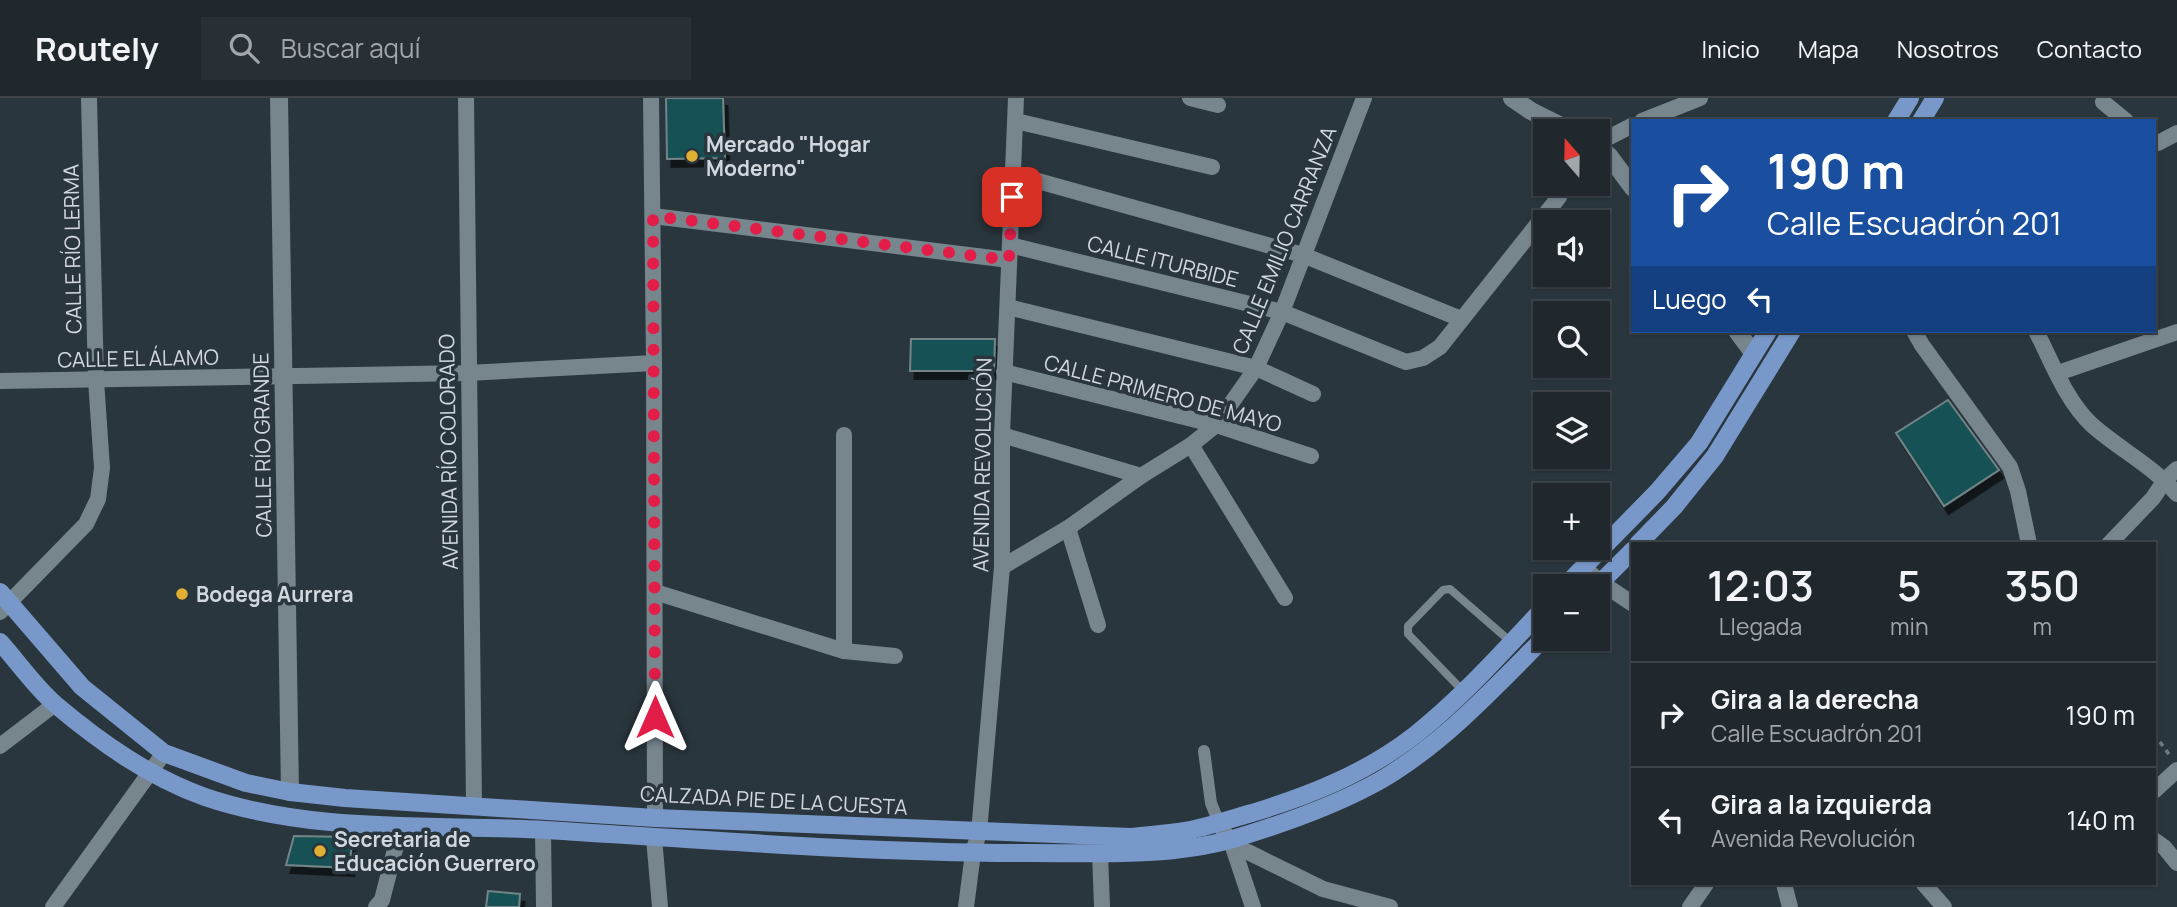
<!DOCTYPE html>
<html lang="es">
<head>
<meta charset="utf-8">
<style>
	:root { --surface:#20282e; --page:#283036; --text:#f1f3f6; --muted:#a2a6aa; --line:#3d444a }
	body { margin:0; font-family:Manrope,sans-serif; background:var(--page); color:var(--text); height:100vh; display:flex; flex-direction:column; font-size:26px; white-space:nowrap }
	* { box-sizing:border-box; margin:0 }
	p { font-size:23px; color:var(--muted) }
	.icon { flex:none; width:38px; height:38px; fill:none; stroke:currentColor; stroke-width:2; stroke-linecap:round; stroke-linejoin:round }
	.map { position:relative; flex:1; overflow:hidden }
	.sheet { position:absolute; left:1631px; top:444px; width:525px; height:343px; display:flex; flex-direction:column; background:var(--surface); border-radius:0px; box-shadow:0 2px 5px #0004,0 0 0 2px var(--line) }
	.sheet>* { flex:none }
	.banner { position:absolute; left:1631px; top:21px; width:525px; height:214px; border-radius:0px; box-shadow:0 2px 5px #0004,0 0 0 2px var(--line); background:#1a4fa0; color:#fff; overflow:hidden }
	.needle { width:46px; rotate:340deg }
	.controls { position:absolute; left:1533px; top:21px; display:grid; gap:14px }
	.controls a { display:grid; place-items:center; width:77px; height:77px; border-radius:0px; background:var(--surface); box-shadow:0 2px 5px #0004,0 0 0 2px var(--line); font-size:35px }
	.pin { position:absolute; display:grid; place-items:center; width:60px; height:60px; color:#fff; margin:-30px; border-radius:14px; box-shadow:0 4px 10px #0006 }
	.me { position:absolute; width:77px; margin:-38px; rotate:0deg; stroke-linejoin:round; filter:drop-shadow(0 0 5px #0008) }
	.turn { display:flex; align-items:center; gap:24px; height:147px; padding:0 21px; font-size:32px }
	.turn .icon { width:91px; height:91px; stroke-width:2.5 }
	.turn b { display:block; font-size:49px; line-height:60px }
	.then { display:flex; align-items:center; height:66px; padding:0 21px; background:#0003; gap:14px; font-size:26px }
	.eta { display:flex; justify-content:space-evenly; align-items:center; height:119px; text-align:center }
	.eta b { font-size:42px; font-weight:600; line-height:49px }
	ul { padding:0; list-style:none }
	li { display:flex; align-items:center; gap:21px; height:105px; padding:0 21px; border-top:2px solid var(--line) }
	li div { flex:1 }
	li b { display:block; font-size:26px }
	li em { font-style:normal }
	header { display:flex; align-items:center; gap:42px; box-sizing:border-box; height:98px; padding:0 35px; background:var(--surface); border-bottom:2px solid var(--line) }
	header strong { font-size:33px }
	nav { display:flex; gap:38px; margin-inline-start:auto; font-size:24px }
	.search { width:490px; height:63px; background:var(--page); display:flex; align-items:center; gap:18px; box-sizing:border-box; padding:0 24px; border-radius:0px; color:var(--muted); font-size:26px }
	.map>svg:first-child { display:block }
	.building { fill:#195155; stroke:#738486; stroke-width:2; filter:url(#shadow) }
	.lines { fill:none; stroke-linecap:round; stroke-linejoin:round }
	.path { stroke:#6f797f; stroke-width:3.5; stroke-dasharray:5 5; stroke-linecap:butt }
	.service { stroke:#77858d; stroke-width:8 }
	.pedestrian { stroke:#77858d; stroke-width:12 }
	.minor { stroke:#77858d; stroke-width:16 }
	.tertiary { stroke:#77858d; stroke-width:18 }
	.primary { stroke:#7998ca; stroke-width:18 }
	.route { stroke:#e11d48; stroke-width:12; stroke-dasharray:0 21.6 }
	.poi-dot { fill:#e1af34; stroke:#2a363d; stroke-width:2.5 }
	.labels { text-anchor:middle; dominant-baseline:central; stroke-width:7; stroke-linejoin:round; paint-order:stroke }
	.poi-label { font-size:21px; font-weight:bold; fill:#d1d8dd; stroke:#2a363d; text-anchor:start }
	.street-label { font-size:21px; fill:#d1d8dd; stroke:#2a363d }
</style>
</head>
<body>
<header>
<strong>Routely</strong>
<div class="search"><svg class="icon" aria-label="search" viewBox="0 0 24 24"><circle cx="10" cy="10" r="6"/><path d="M15 15l6 6"/></svg>Buscar aquí</div>
<nav><a>Inicio</a><a>Mapa</a><a>Nosotros</a><a>Contacto</a></nav>
</header>
<div class="map">
<svg width="2177" height="809" viewBox="0 0 2177 809">
	<defs>
		<filter id="shadow"><feDropShadow dx="4.5" dy="8" stdDeviation="0" flood-color="#0009"/></filter>
	</defs>
	<rect width="100%" height="100%" fill="#2a363d"/>
	<!-- building -->
	<g class="building">
		<path d="M666 0H723L725 60 667 61Z"/>
		<path d="M911 241H995L994 273H910Z"/>
		<path d="M1948 302 1999 372 1944 408 1896 335Z"/>
		<path d="M294 738 352 739 350 770 286 767Z"/>
		<path d="M488 793 520 796 519 809H486Z"/>
	</g>
	<g class="lines">
		<!-- path -->
		<path class="path" d="M2154 636 2171 659"/>
		<!-- service -->
		<path class="service" d="M1464 594 1408 536V528L1443 492 1450 491 1511 544"/>
		<!-- pedestrian -->
		<path class="pedestrian" d="M1204 653 1211 705 1219 725"/>
		<!-- minor -->
		<g class="minor">
			<path d="M466 0 474 707"/>
			<path d="M651 0 654 265 655 720"/>
			<path d="M1190 0 1218 7"/>
			<path d="M2103 4 2126 23"/>
			<path d="M1016 23 1212 69"/>
			<path d="M1642 23 1700 0"/>
			<path d="M2154 44 2158 45 2177 35"/>
			<path d="M1598 45 1633 27"/>
			<path d="M1013 76 1303 157 1461 221"/>
			<path d="M653 118 1009 162"/>
			<path d="M1010 147 1282 214 1406 264 1423 260 1440 249 1559 99"/>
			<path d="M1008 209 1256 270 1313 296"/>
			<path d="M1914 233 1922 247 2010 369 2018 393 2029 446"/>
			<path d="M2036 233C2052 264 2066 303 2092 327 2119 351 2153 368 2177 396"/>
			<path d="M1004 274 1216 327 1311 358"/>
			<path d="M2058 275 2177 234"/>
			<path d="M0 283 468 275 654 265"/>
			<path d="M1002 337 1141 378"/>
			<path d="M1191 347 1285 500"/>
			<path d="M1068 430 1098 527"/>
			<path d="M2109 446 2153 400 2165 382 2177 371"/>
			<path d="M1002 469 1068 430 1141 378 1191 347 1216 327 1256 270 1282 214 1364 0"/>
			<path d="M1584 469 1600 484 1633 506"/>
			<path d="M655 494 844 553 895 558"/>
			<path d="M0 514 86 426 98 401 102 370 96 282 89 0"/>
			<path d="M844 553V337"/>
			<path d="M0 648 55 606"/>
			<path d="M2154 693 2177 672"/>
			<path d="M1219 725 1233 749 1253 809"/>
			<path d="M543 732 544 809"/>
			<path d="M654 740 660 809"/>
			<path d="M2154 742 2164 749 2177 765"/>
			<path d="M1233 749 1248 754 1323 791 1390 809"/>
			<path d="M1100 755 1102 809"/>
			<path d="M1784 786 1790 809"/>
			<path d="M1924 786 1944 809"/>
			<path d="M53 809 164 655"/>
			<path d="M376 809 382 802 401 728"/>
			<path d="M966 809 973 755 979 734 1002 469V337L1016 0"/>
			<path d="M1690 809 1706 786"/>
		</g>
		<!-- tertiary -->
		<g class="tertiary">
			<path d="M279 0 290 694"/>
			<path d="M1512 0 1531 13 1571 33"/>
			<path d="M1598 48 1610 59 1633 90"/>
			<path d="M1737 233 1754 256"/>
		</g>
		<!-- primary -->
		<g class="primary">
			<path d="M1896 23 1910 0"/>
			<path d="M1921 23 1935 0"/>
			<path d="M1638 446 1674 409 1715 358 1792 233"/>
			<path d="M1565 488 1657 394 1699 345 1768 233"/>
			<path d="M1597 488 1633 452"/>
			<path d="M0 494 82 589 164 655 246 685 290 694 345 700 655 720 1131 739C1149 737 1167 736 1185 733 1207 729 1230 721 1252 715 1311 697 1366 675 1415 637 1463 599 1503 553 1545 509"/>
			<path d="M0 544C18 564 35 589 56 607 100 644 149 679 205 699 314 736 433 726 546 732 708 742 870 755 1032 755 1098 755 1169 759 1233 741 1283 726 1335 708 1381 682 1444 645 1494 590 1545 539"/>
		</g>
	</g>
	<g class="lines">
		<!-- route -->
		<path class="route" d="M655 619 653 118 1009 162 1012 99"/>
	</g>
	<!-- markers -->
	<g class="poi-dot">
		<circle cx="692" cy="58" r="7"/>
		<circle cx="182" cy="496" r="7"/>
		<circle cx="320" cy="753" r="7"/>
	</g>
	<g class="labels">
		<!-- poi labels -->
		<g class="poi-label">
			<text x="706" y="46">Mercado "Hogar<tspan x="706" dy="24">Moderno"</tspan></text>
			<text x="196" y="496">Bodega Aurrera</text>
			<text x="334" y="741">Secretaria de<tspan x="334" dy="24">Educación Guerrero</tspan></text>
		</g>
		<!-- street labels -->
		<g class="street-label">
			<text transform="translate(1284 142) rotate(-68)">CALLE EMILIO CARRANZA</text>
			<text transform="translate(72 151) rotate(-91)">CALLE RÍO LERMA</text>
			<text transform="translate(1163 163) rotate(14)">CALLE ITURBIDE</text>
			<text transform="translate(138 260) rotate(-1)">CALLE EL ÁLAMO</text>
			<text transform="translate(1163 295) rotate(15)">CALLE PRIMERO DE MAYO</text>
			<text transform="translate(262 347) rotate(-91)">CALLE RÍO GRANDE</text>
			<text transform="translate(448 354) rotate(-91)">AVENIDA RÍO COLORADO</text>
			<text transform="translate(982 367) rotate(-89)">AVENIDA REVOLUCIÓN</text>
			<text transform="translate(774 702) rotate(3)">CALZADA PIE DE LA CUESTA</text>
		</g>
	</g>
</svg>
<div class="controls">
<a><svg class="needle" viewBox="-14 -14 28 28"><path d="M0-13l5 13h-10z" fill="#e53935"/><path d="M0 13l5-13h-10z" fill="#a2a6aa"/></svg></a>
<a><svg class="icon" aria-label="sound" viewBox="0 0 24 24"><path d="M4 9h4l5-4v14l-5-4H4zM17 9q2 3 0 6"/></svg></a>
<a><svg class="icon" aria-label="search" viewBox="0 0 24 24"><circle cx="10" cy="10" r="6"/><path d="M15 15l6 6"/></svg></a>
<a><svg class="icon" aria-label="layers" viewBox="0 0 24 24"><path d="M12 4l9 5-9 5-9-5zM3 14l9 5 9-5"/></svg></a>
<a>+</a>
<a>−</a>
</div>
<div class="pin" style="left:1012px;top:99px;background:#d93025"><svg class="icon" aria-label="arrive" viewBox="0 0 24 24"><path d="M6 21V4h12l-3 4 3 4H6"/></svg></div>
<svg class="me" style="left:655px;top:619px" viewBox="-20 -20 40 40"><path d="M0-17L14 15 0 8-14 15z" fill="#e11d48" stroke="#fff" stroke-width="4"/></svg>
<div class="banner">
<div class="turn"><svg class="icon" aria-label="right" viewBox="0 0 24 24"><path d="M7 20v-9h11M14 6l5 5-5 5"/></svg><div><b>190 m</b>Calle Escuadrón 201</div></div>
<div class="then">Luego<svg class="icon" aria-label="left" viewBox="0 0 24 24"><path d="M17 20v-9H6M10 6l-5 5 5 5"/></svg></div>
</div>
<section class="sheet">
<div class="eta">
<div><b>12:03</b><p>Llegada</p></div>
<div><b>5</b><p>min</p></div>
<div><b>350</b><p>m</p></div>
</div>
<ul>
<li><svg class="icon" aria-label="right" viewBox="0 0 24 24"><path d="M7 20v-9h11M14 6l5 5-5 5"/></svg><div><b>Gira a la derecha</b><p>Calle Escuadrón 201</p></div><em>190 m</em></li>
<li><svg class="icon" aria-label="left" viewBox="0 0 24 24"><path d="M17 20v-9H6M10 6l-5 5 5 5"/></svg><div><b>Gira a la izquierda</b><p>Avenida Revolución</p></div><em>140 m</em></li>
</ul>
</section>
</div>
</body>
</html>
